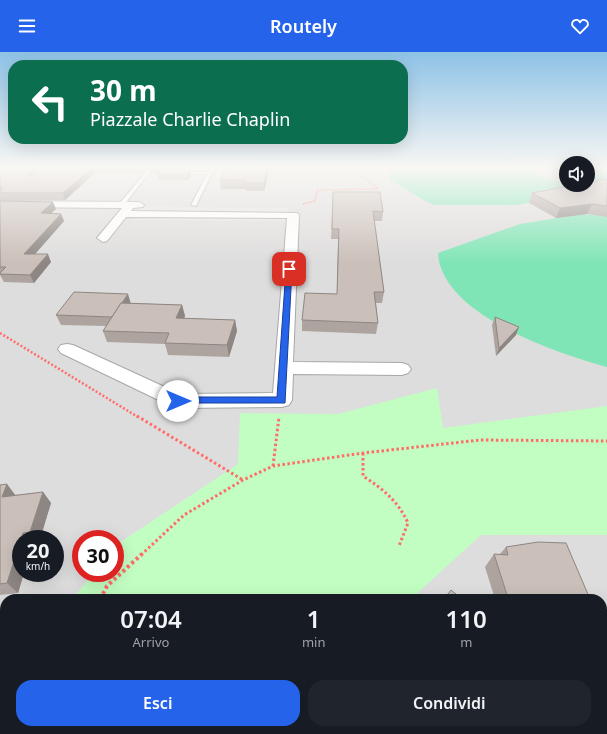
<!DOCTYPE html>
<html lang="it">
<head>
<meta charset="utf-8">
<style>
	:root { --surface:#171b24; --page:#20242c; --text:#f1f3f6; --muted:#9ea1a6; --accent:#2563eb }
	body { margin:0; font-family:"Noto Sans",sans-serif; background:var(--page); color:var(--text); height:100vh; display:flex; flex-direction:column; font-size:15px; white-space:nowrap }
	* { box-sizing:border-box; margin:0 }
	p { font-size:13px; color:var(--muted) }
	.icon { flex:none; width:22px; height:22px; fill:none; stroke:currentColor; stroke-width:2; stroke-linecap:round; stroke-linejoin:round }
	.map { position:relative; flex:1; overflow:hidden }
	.drawer { position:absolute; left:0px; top:542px; width:607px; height:140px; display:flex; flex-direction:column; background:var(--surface); border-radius:16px 16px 0 0; box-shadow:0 4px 16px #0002 }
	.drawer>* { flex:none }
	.top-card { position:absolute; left:8px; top:8px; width:400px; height:84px; border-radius:16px; box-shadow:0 4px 16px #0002; background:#0b6e4f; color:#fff; overflow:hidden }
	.tools { position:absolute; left:559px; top:104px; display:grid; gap:8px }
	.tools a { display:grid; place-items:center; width:36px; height:36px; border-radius:50%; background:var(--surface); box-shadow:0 4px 16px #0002; font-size:20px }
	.speed { position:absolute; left:12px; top:478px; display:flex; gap:8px; font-size:20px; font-weight:700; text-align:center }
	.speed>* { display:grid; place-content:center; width:52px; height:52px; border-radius:50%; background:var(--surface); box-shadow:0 4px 16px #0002; line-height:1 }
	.speed small { font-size:10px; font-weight:400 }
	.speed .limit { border:6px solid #d22; background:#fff; color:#111 }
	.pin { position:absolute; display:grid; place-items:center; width:34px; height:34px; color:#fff; margin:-17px; border-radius:8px; box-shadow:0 2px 6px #0006 }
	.me { position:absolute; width:44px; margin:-22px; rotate:90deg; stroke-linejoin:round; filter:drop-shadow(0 0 3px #0008) }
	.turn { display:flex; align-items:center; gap:14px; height:84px; padding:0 16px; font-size:18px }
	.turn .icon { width:52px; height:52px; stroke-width:2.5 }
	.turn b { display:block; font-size:28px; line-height:34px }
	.eta { display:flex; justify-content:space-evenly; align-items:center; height:68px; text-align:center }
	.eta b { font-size:24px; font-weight:600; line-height:28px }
	.cta { display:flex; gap:8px; margin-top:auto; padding:8px 16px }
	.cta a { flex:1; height:46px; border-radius:16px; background:var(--accent); color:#fff; font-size:16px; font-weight:600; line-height:46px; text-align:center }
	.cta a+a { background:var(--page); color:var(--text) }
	header { display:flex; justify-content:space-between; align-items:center; height:52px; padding:0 16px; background:var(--accent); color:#fff; font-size:18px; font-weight:600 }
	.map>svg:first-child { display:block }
	.residential { fill:#dedddd; fill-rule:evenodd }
	.park { fill:#c2fdc2 }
	.pitch { fill:#80e5b6 }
	.parking { fill:#e4e4e4 }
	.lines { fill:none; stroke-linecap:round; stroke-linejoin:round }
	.service-casing { stroke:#a7a7a7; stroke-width:2 }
	.minor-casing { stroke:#a7a7a7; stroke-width:2 }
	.path-far3 { stroke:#ff6d6a; stroke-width:1.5; stroke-dasharray:1 1; stroke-linecap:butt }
	.path-far2 { stroke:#ff6d6a; stroke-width:2.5; stroke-dasharray:2 2; stroke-linecap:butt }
	.path-far1 { stroke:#ff6d6a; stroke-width:3; stroke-dasharray:2.5 2.5; stroke-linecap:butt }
	.path { stroke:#ff6d6a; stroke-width:4; stroke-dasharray:3 3; stroke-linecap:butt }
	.service { fill:#fff; fill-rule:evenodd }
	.minor { fill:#fff; fill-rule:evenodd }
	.wall { fill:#aea49f }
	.shaded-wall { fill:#8d8682 }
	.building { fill:#cabfb9; stroke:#8d8682 }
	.route { fill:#2563eb; stroke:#184099 }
</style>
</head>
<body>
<header><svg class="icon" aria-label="menu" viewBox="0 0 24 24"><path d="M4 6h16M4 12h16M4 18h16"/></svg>Routely<svg class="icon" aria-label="heart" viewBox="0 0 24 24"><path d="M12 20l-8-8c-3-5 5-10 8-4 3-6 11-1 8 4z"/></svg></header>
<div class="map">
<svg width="607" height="682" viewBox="0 0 607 682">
	<rect width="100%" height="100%" fill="#f1ede6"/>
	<!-- residential -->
	<path class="residential" d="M0 116H566V133H588V116H607V682H0ZM21 487H55V521H21ZM81 487H115V521H81ZM5 547H602V677H5Z"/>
	<!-- park -->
	<g class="park">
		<path d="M437 336 443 376 607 354V483H481L411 547H72L94 521H115V496L119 491 238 412 240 361 338 362Z"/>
		<path d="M5 633V677H401L402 682H0V642Z"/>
	</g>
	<!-- pitch -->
	<g class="pitch">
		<path d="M391 116H527L566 135 563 145 516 153H435L427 150 390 128 388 121Z"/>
		<path d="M588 116H607V135L588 131Z"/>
		<path d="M581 162 607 164V315C557 301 441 263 438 201L520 172Z"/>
	</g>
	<!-- parking -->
	<path class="parking" d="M141 155 288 156 285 169 129 168Z"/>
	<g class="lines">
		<defs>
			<g id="service">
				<path d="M149 116H153L124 153H120V151Z"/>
				<path d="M175 116H179L177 120H208L210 116 214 117 196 154 191 153 207 122H172Z"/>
			</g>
			<path id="minor" d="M0 149 139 150 144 153 143 155 133 156 131 159 297 161 299 163 293 310 402 311 408 313 411 317 408 321 402 323 293 322 292 348 289 353 282 355 178 356 171 354 61 301 58 297 61 293 67 292 73 293 180 342 273 341 287 166 126 165 107 189 103 190 97 186 122 156 0 155Z"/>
		</defs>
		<!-- service casing -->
		<use href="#service" class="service-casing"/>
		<!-- minor casing -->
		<use href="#minor" class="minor-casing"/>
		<!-- path-far3 -->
		<path class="path-far3" d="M303 152 315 149 317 138 379 137 350 116"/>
		<!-- path-far2 -->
		<path class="path-far2" d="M0 281 138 365"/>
		<!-- path-far1 -->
		<g class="path-far1">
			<path d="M137 364 243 428"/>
			<path d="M363 401V424C383 437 398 449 408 471L399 494"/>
			<path d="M273 414 279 365"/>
			<path d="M141 503 184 463 243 428 273 414 363 401 480 388 607 389"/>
		</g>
		<!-- path -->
		<g class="path">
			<path d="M100 547 107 534 142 502"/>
			<path d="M26 682 28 677"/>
		</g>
		<!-- service -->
		<use href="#service" class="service"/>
		<!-- minor -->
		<use href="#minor" class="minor"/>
	</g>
	<!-- wall -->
	<g class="wall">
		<path d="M0 116 31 124H35L45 116H148L143 121H95L65 148H0Z"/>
		<path d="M149 116H173V117H179V116H195L194 118H190L191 124 188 128H159L157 122H150Z"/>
		<path d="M270 116 264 139H246V137H221L220 128Z"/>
		<path d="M607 127V165L587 162 556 166 529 151 532 141Z"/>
		<path d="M333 140 383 160 382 169H374L384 240 382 251H376L378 271 376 282 302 279V268L337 242 338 187H331Z"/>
		<path d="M0 149 56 157 51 161 61 162 64 169 35 202 51 210 34 231 4 230 0 223Z"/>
		<path d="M131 251 182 253 185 264 184 266 235 268 237 279 229 305 168 303 165 292 107 290 103 279 106 274 61 273 56 263Z"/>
		<path d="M495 265 516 283 496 304 492 273Z"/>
		<path d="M0 433 15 443 43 440 51 451 40 487H21V521H24L18 541 0 543Z"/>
		<path d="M506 495 590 547H462H495L485 515 494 502H500Z"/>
		<path d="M602 574 607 585V658H602Z"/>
	</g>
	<!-- shaded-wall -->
	<g class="shaded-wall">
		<path d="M30 116H40L31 124H28V117Z"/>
		<path d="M92 116H93L95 121 65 148 63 141Z"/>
		<path d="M141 116H148L143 121Z"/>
		<path d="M267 116H270L264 139V131Z"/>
		<path d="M190 117 191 124 188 128 187 122Z"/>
		<path d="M53 150 56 157 44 168 41 161Z"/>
		<path d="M592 152 587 162 556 166 560 156Z"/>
		<path d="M61 162 64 169 28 210 24 202Z"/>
		<path d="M48 202 51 210 34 231 30 223Z"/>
		<path d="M128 242 131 252 113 265Z"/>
		<path d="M182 253 185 264 179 277 176 266Z"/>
		<path d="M235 268 237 279 229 305 227 293Z"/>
		<path d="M519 275 516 283 496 304 499 296Z"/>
		<path d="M7 432 16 444 2 445Z"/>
		<path d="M43 440 51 451 40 487H36L30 480Z"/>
		<path d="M23 481 28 487H21V521H24L18 541 7 531Z"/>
	</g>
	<!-- building -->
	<g class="building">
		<path d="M0 116H30L28 117V124H35L45 116H92L63 141H0V138L3 136H0Z"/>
		<path d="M162 116H170V117H190L187 122H157Z"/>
		<path d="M226 116H267L264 131H245L246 128H220Z"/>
		<path d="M607 127V154L592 152 560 156 532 141 573 133H588V130Z"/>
		<path d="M333 140H380L383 160 373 159 384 240H374L378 271 302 268 305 241 337 242 339 177H332Z"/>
		<path d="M0 149 53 150 41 161 61 162 24 202H48L30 223 0 222V221L6 215H0Z"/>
		<path d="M74 240 128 242 122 251H121L112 265 56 263Z"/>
		<path d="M121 251 182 253 176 266 235 268 227 293 165 291 169 281 103 279Z"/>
		<path d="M495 265 519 275 499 296Z"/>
		<path d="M7 432 2 445 43 440 30 480 23 481 7 531 0 532V433Z"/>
		<path d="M538 490 566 491 590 547H444L451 538 462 547 508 546 494 502 508 503 506 495Z"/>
		<path d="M602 574 607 585V649H602Z"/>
		<path d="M371 678 393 679 394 682H371Z"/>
	</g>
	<!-- sky -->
	<linearGradient id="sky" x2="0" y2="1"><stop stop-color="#8dc2e6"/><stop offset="0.55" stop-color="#f9f7f4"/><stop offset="1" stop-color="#f9f7f4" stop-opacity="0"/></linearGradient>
	<rect width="607" height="211" fill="url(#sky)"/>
	<!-- route -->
	<path class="route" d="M289 215 292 217 285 351H175V346L178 345H277L286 217Z"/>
</svg>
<div class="tools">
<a><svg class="icon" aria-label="sound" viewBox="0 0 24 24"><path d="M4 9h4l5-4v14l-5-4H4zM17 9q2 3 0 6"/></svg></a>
</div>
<div class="speed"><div>20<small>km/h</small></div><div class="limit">30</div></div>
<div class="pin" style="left:289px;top:217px;background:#d93025"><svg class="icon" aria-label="arrive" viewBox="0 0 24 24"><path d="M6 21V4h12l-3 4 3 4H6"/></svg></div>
<svg class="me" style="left:178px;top:349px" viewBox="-20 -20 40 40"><circle r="19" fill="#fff"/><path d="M0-13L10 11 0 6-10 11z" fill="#2563eb"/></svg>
<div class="top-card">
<div class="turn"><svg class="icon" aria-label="left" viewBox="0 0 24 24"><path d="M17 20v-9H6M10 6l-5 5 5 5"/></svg><div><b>30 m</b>Piazzale Charlie Chaplin</div></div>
</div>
<section class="drawer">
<div class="eta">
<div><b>07:04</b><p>Arrivo</p></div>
<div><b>1</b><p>min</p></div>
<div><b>110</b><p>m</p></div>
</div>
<div class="cta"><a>Esci</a><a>Condividi</a></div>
</section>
</div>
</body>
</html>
